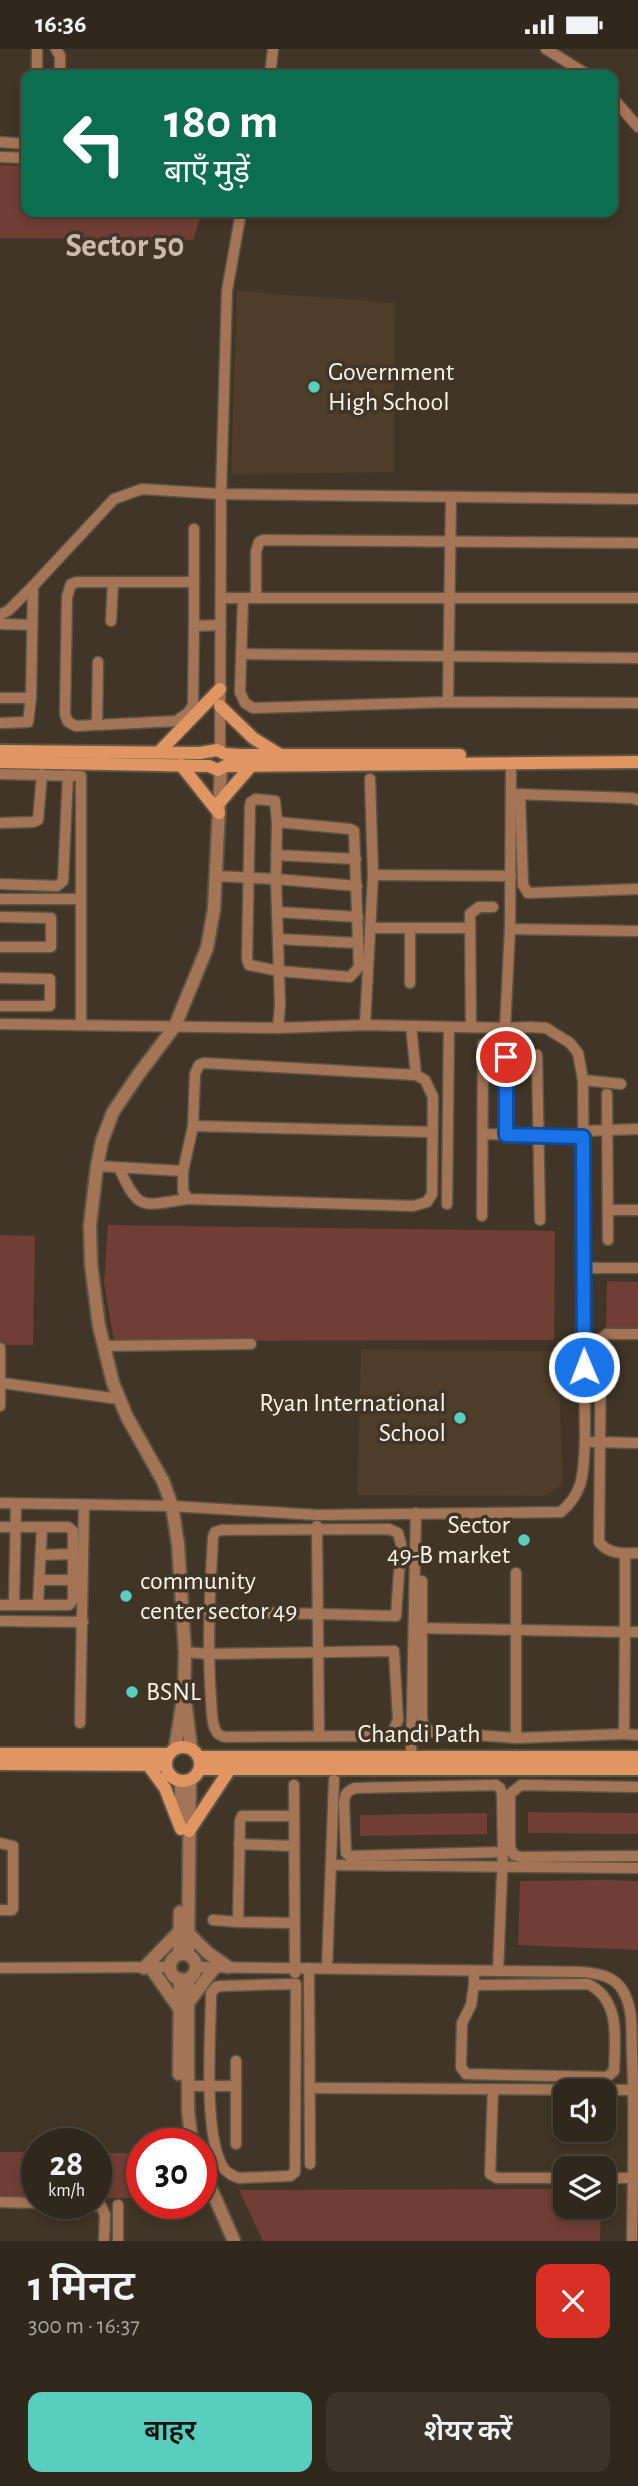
<!DOCTYPE html>
<html lang="hi">
<head>
<meta charset="utf-8">
<style>
	:root { --surface:#30281c; --page:#3c3429; --text:#f1f3f6; --muted:#a8a6a3; --line:#4b443b; --accent:#59cebf }
	body { margin:0; font-family:"Alegreya Sans","Noto Sans Devanagari",sans-serif; background:var(--page); color:var(--text); height:100vh; display:flex; flex-direction:column; font-size:26px; white-space:nowrap }
	* { box-sizing:border-box; margin:0 }
	p { font-size:23px; color:var(--muted) }
	.icon { flex:none; width:38px; height:38px; fill:none; stroke:currentColor; stroke-width:2; stroke-linecap:round; stroke-linejoin:round }
	.map { position:relative; height:2192px; overflow:hidden }
	.side { display:flex; flex-direction:column; background:var(--surface); flex:1 }
	.side>* { flex:none }
	.guide { position:absolute; left:21px; top:21px; width:597px; height:147px; border-radius:14px; box-shadow:0 4px 10px #0003,0 0 0 2px var(--line); background:#0b6e4f; color:#fff; overflow:hidden }
	.tools { position:absolute; left:553px; top:2030px; display:grid; gap:14px }
	.tools a { display:grid; place-items:center; width:63px; height:63px; border-radius:14px; background:var(--surface); box-shadow:0 4px 10px #0003,0 0 0 2px var(--line); font-size:35px }
	.speed { position:absolute; left:21px; top:2079px; display:flex; gap:14px; font-size:35px; font-weight:700; text-align:center }
	.speed>* { display:grid; place-content:center; width:91px; height:91px; border-radius:50%; background:var(--surface); box-shadow:0 4px 10px #0003,0 0 0 2px var(--line); line-height:1 }
	.speed small { font-size:18px; font-weight:400 }
	.speed .limit { border:10px solid #d22; background:#fff; color:#111 }
	.pin { position:absolute; display:grid; place-items:center; width:60px; height:60px; color:#fff; margin:-30px; border:4px solid #fff; border-radius:50%; box-shadow:0 2px 7px #0007 }
	.me { position:absolute; width:77px; margin:-38px; rotate:359deg; stroke-linejoin:round; filter:drop-shadow(0 0 5px #0008) }
	.turn { display:flex; align-items:center; gap:24px; height:147px; padding:0 28px; font-size:32px }
	.turn .icon { width:91px; height:91px; stroke-width:2.5 }
	.turn b { display:block; font-size:49px; line-height:60px }
	.round { display:grid; place-items:center; flex:none; width:74px; height:74px; border-radius:14px; background:var(--page) }
	.summary { display:flex; align-items:center; justify-content:space-between; height:119px; padding:0 28px }
	h1 { font-size:42px; font-weight:600; line-height:52px }
	.action { display:flex; gap:14px; margin-top:auto; padding:14px 28px }
	.action a { flex:1; height:80px; border-radius:14px; background:var(--accent); color:#111; font-size:28px; font-weight:600; line-height:80px; text-align:center }
	.action a+a { background:var(--page); color:var(--text) }
	.status { display:flex; justify-content:space-between; align-items:center; height:49px; padding:0 35px; background:var(--surface); direction:ltr }
	.status svg { height:19px; fill:currentColor }
	.map>svg:first-child { display:block }
	.built { fill:#4d3d29 }
	.green { fill:#703e35 }
	.lines { fill:none; stroke-linecap:round; stroke-linejoin:round }
	.minor-casing { stroke:#5e5445; stroke-width:13 }
	.tertiary-casing { stroke:#5e5445; stroke-width:16 }
	.secondary-casing { stroke:#5e5445; stroke-width:16 }
	.minor { stroke:#a47456; stroke-width:10 }
	.tertiary { stroke:#a47456; stroke-width:12 }
	.secondary { stroke:#e19563; stroke-width:12 }
	.route-casing { stroke:#114b97; stroke-width:18 }
	.route { stroke:#1a73e8; stroke-width:12 }
	.poi-dot { fill:#59cebf; stroke:#403526; stroke-width:2.5 }
	.labels { text-anchor:middle; dominant-baseline:central; stroke-width:7; stroke-linejoin:round; paint-order:stroke }
	.poi-label { font-size:26px; fill:#fbf4ea; stroke:#403526; text-anchor:start }
	.street-label { font-size:26px; fill:#fbf4ea; stroke:#403526 }
	.district-label { font-size:33px; font-weight:bold; fill:#cabcaa; stroke:#403526 }
</style>
</head>
<body>
<div class="status"><b>16:36</b><svg viewBox="0 0 49 12"><path d="M0 12V9h3v3zM5 12V6h3v6zM10 12V3h3v9zM15 12V0h3v12zM26 1h20v11H26zM47 4h2v5h-2z"/></svg></div>
<div class="map">
<svg width="638" height="2192" viewBox="0 0 638 2192">
	<rect width="100%" height="100%" fill="#403526"/>
	<!-- built -->
	<g class="built">
		<path d="M237 242 395 254 394 423 231 426Z"/>
		<path d="M361 1300 558 1302 563 1436 543 1447 357 1446Z"/>
	</g>
	<!-- green -->
	<g class="green">
		<path d="M0 116 26 117V163H202L193 191 0 189Z"/>
		<path d="M108 1176 555 1182 554 1291 114 1292 104 1234Z"/>
		<path d="M0 1186 35 1187 33 1296H0Z"/>
		<path d="M607 1232 638 1233V1281L606 1280Z"/>
		<path d="M528 1763 638 1764V1785L528 1784Z"/>
		<path d="M487 1764V1785L360 1787V1766Z"/>
		<path d="M607 1831 638 1832V1901L518 1896 520 1832Z"/>
		<rect x="0" y="2103" width="37" height="45"/>
		<path d="M96 2104H137L139 2149H96Z"/>
		<path d="M565 2140V2158H601L600 2192H263L239 2141Z"/>
	</g>
	<g class="lines">
		<defs>
			<g id="minor">
				<path d="M56 0 60 7V26"/>
				<path d="M546 0 588 26"/>
				<path d="M37 26V0"/>
				<path d="M270 26 273 0"/>
				<path d="M612 48 638 78"/>
				<path d="M0 93 26 95"/>
				<path d="M0 108 26 109"/>
				<path d="M194 480V577L221 576"/>
				<path d="M221 549H638"/>
				<path d="M243 549 240 643 245 654 253 659 448 653 638 654"/>
				<path d="M256 549V503L259 493 263 491 638 494"/>
				<path d="M0 566 9 561 33 537 114 450 142 440 221 445 638 450"/>
				<path d="M111 572 113 533"/>
				<path d="M0 575 32 576"/>
				<path d="M194 577 193 656 189 663 176 672 76 677 68 673 65 665 67 548 71 535 77 533H194"/>
				<path d="M241 605 638 609"/>
				<path d="M0 649H31L33 537"/>
				<path d="M448 653 451 448"/>
				<path d="M0 674 28 673 31 649"/>
				<path d="M97 675 98 613"/>
				<path d="M220 702 221 445 227 242 241 163"/>
				<path d="M0 725 81 727V976"/>
				<path d="M515 745 632 749 638 751"/>
				<path d="M520 746 523 836 528 844 638 840"/>
				<path d="M0 774 33 773 38 771 42 725"/>
				<path d="M276 806 356 810"/>
				<path d="M373 826 511 827"/>
				<path d="M215 827 276 830 277 773 350 780 354 782 359 918 350 928 279 922 249 916 247 910 250 757 251 753 256 750 275 752 277 773"/>
				<path d="M0 835 57 837 63 832 68 726"/>
				<path d="M0 850H81"/>
				<path d="M277 863 358 868"/>
				<path d="M0 868 51 869V898H0"/>
				<path d="M370 879H470"/>
				<path d="M410 879V934"/>
				<path d="M510 880 638 882"/>
				<path d="M278 890 358 894"/>
				<path d="M0 929 50 930V957H0"/>
				<path d="M0 975 278 979 365 976 505 979 531 978 546 979 570 994 578 1004 583 1031 585 1393C583 1423 585 1442 561 1463L317 1466 172 1457 0 1454"/>
				<path d="M365 976 373 826 370 730"/>
				<path d="M411 977 416 1026"/>
				<path d="M471 978 470 865 479 858H493"/>
				<path d="M278 979 280 956 276 830 357 837"/>
				<path d="M505 979 510 880 511 721"/>
				<path d="M537 1006 540 1171"/>
				<path d="M204 1014 416 1026 425 1031 433 1048 432 1145 427 1153 413 1157 188 1150 183 1142V1122L193 1077 195 1025 199 1016Z"/>
				<path d="M583 1031 621 1035"/>
				<path d="M607 1045 608 1191"/>
				<path d="M193 1077 431 1083"/>
				<path d="M583 1082 638 1080"/>
				<path d="M483 1085 583 1088"/>
				<path d="M506 1086V1008"/>
				<path d="M97 1117 183 1122"/>
				<path d="M119 1119C140 1164 141 1156 188 1150"/>
				<path d="M447 1155 449 978"/>
				<path d="M608 1161H638"/>
				<path d="M482 1167 483 995"/>
				<path d="M583 1219H638"/>
				<path d="M638 1285H607L601 1290 599 1493C608 1505 624 1505 638 1504"/>
				<path d="M103 1297 251 1295"/>
				<path d="M2 1334 119 1350"/>
				<path d="M0 1357V1299"/>
				<path d="M593 1393 638 1394"/>
				<path d="M317 1477 319 1686"/>
				<path d="M0 1478H68L73 1482V1551L69 1556H0"/>
				<path d="M41 1506 73 1505"/>
				<path d="M516 1524V1689"/>
				<path d="M39 1531H73"/>
				<path d="M422 1532V1670L424 1678 432 1683 516 1689 624 1685 625 1583H638"/>
				<path d="M14 1556 16 1455"/>
				<path d="M38 1556 42 1478"/>
				<path d="M0 1572 83 1573"/>
				<path d="M414 1579 625 1583V1505"/>
				<path d="M185 1603 208 1605 394 1602 398 1671 393 1682 383 1687 225 1688C220 1686 219 1687 216 1682 211 1674 212 1660 211 1650 207 1596 210 1542 213 1488L215 1483 222 1481 389 1480 398 1484 401 1495 396 1567 209 1562"/>
				<path d="M80 1674 84 1456"/>
				<path d="M624 1685 638 1686"/>
				<path d="M411 1707 416 1464"/>
				<path d="M294 1736 295 1924"/>
				<path d="M496 1736 500 1739 502 1745 503 1803 350 1807 346 1804 344 1754C345 1745 347 1742 355 1739Z"/>
				<path d="M638 1738 521 1736 510 1745V1799L514 1806 521 1808 638 1807"/>
				<path d="M293 1767H242L240 1772 238 1873 294 1874"/>
				<path d="M0 1794 13 1797V1859L12 1861H0"/>
				<path d="M239 1795 293 1797"/>
				<path d="M332 1816 638 1819"/>
				<path d="M213 1871 238 1873"/>
				<path d="M196 1918 581 1923C597 1924 615 1927 623 1942 634 1960 631 1984 632 2004 635 2067 633 2129 632 2192"/>
				<path d="M0 1919 169 1918"/>
				<path d="M309 1919 310 2115"/>
				<path d="M327 1919 334 1731"/>
				<path d="M498 1922 503 1803"/>
				<path d="M296 1935 295 2123 290 2127 239 2129C233 2127 229 2125 225 2121 202 2091 211 1984 211 1944L216 1938 221 1937Z"/>
				<path d="M474 1936 471 1956 462 1974 461 2018 466 2025 607 2028 614 2022C615 1991 621 1951 588 1935L474 1936V1922"/>
				<path d="M188 2037H236"/>
				<path d="M310 2039 633 2041"/>
				<path d="M493 2040 490 2125 497 2129H565"/>
				<path d="M236 2095V2012"/>
				<path d="M604 2129H633"/>
				<path d="M0 2153 37 2154"/>
				<path d="M53 2154 101 2157 105 2166 104 2192"/>
				<path d="M118 2192V2156"/>
			</g>
			<g id="tertiary">
				<path d="M186 1658 191 1699"/>
				<path d="M175 1700 184 1644 185 1603 178 1495 172 1457 163 1432 127 1368 113 1334 99 1277 91 1215 90 1176 97 1117 102 1092 113 1063 138 1026 175 977 207 899 214 860 221 720"/>
				<path d="M181 1771V1732"/>
				<path d="M188 1884 208 1904 228 1918"/>
				<circle cx="183" cy="1918" r="13"/>
				<path d="M179 1905 180 1863"/>
				<path d="M188 1905 190 1731"/>
				<path d="M144 1919 179 1883"/>
				<path d="M151 1919 179 1959"/>
				<path d="M188 1930V2062L192 2095"/>
				<path d="M188 1954 215 1918"/>
				<path d="M179 2025 180 1930"/>
				<path d="M201 2117 234 2192"/>
			</g>
			<g id="secondary">
				<path d="M220 657 253 689 279 705"/>
				<path d="M0 702 200 704 217 701 225 705 239 706H460"/>
				<path d="M159 703 220 640"/>
				<path d="M0 713 209 717 218 721 225 717 638 713"/>
				<path d="M181 716 219 764"/>
				<path d="M219 754 251 717"/>
				<circle cx="183" cy="1715" r="17"/>
				<path d="M0 1705H168"/>
				<path d="M199 1708H638"/>
				<path d="M0 1715 166 1716"/>
				<path d="M148 1716 165 1739 181 1780"/>
				<path d="M200 1720H638"/>
				<path d="M189 1782 230 1720"/>
			</g>
		</defs>
		<!-- minor casing -->
		<use href="#minor" class="minor-casing"/>
		<!-- tertiary casing -->
		<use href="#tertiary" class="tertiary-casing"/>
		<!-- secondary casing -->
		<use href="#secondary" class="secondary-casing"/>
		<!-- minor -->
		<use href="#minor" class="minor"/>
		<!-- tertiary -->
		<use href="#tertiary" class="tertiary"/>
		<!-- secondary -->
		<use href="#secondary" class="secondary"/>
	</g>
	<g class="lines">
		<defs>
			<path id="route" d="M506 1008V1086L583 1088 584 1318"/>
		</defs>
		<!-- route casing -->
		<use href="#route" class="route-casing"/>
		<!-- route -->
		<use href="#route" class="route"/>
	</g>
	<!-- markers -->
	<g class="poi-dot">
		<circle cx="314" cy="338" r="7"/>
		<circle cx="460" cy="1369" r="7"/>
		<circle cx="524" cy="1491" r="7"/>
		<circle cx="126" cy="1547" r="7"/>
		<circle cx="132" cy="1643" r="7"/>
	</g>
	<g class="labels">
		<!-- poi labels -->
		<g class="poi-label">
			<text x="328" y="323">Government<tspan x="328" dy="30">High School</tspan></text>
			<text x="446" y="1354" text-anchor="end">Ryan International<tspan x="446" dy="30">School</tspan></text>
			<text x="510" y="1476" text-anchor="end">Sector<tspan x="510" dy="30">49-B market</tspan></text>
			<text x="140" y="1532">community<tspan x="140" dy="30">center sector 49</tspan></text>
			<text x="146" y="1643">BSNL</text>
		</g>
		<!-- street labels -->
		<g class="street-label">
			<text x="419" y="1685">Chandi Path</text>
		</g>
		<!-- district labels -->
		<g class="district-label">
			<text x="125" y="197">Sector 50</text>
		</g>
	</g>
</svg>
<div class="tools">
<a><svg class="icon" aria-label="sound" viewBox="0 0 24 24"><path d="M4 9h4l5-4v14l-5-4H4zM17 9q2 3 0 6"/></svg></a>
<a><svg class="icon" aria-label="layers" viewBox="0 0 24 24"><path d="M12 4l9 5-9 5-9-5zM3 14l9 5 9-5"/></svg></a>
</div>
<div class="speed"><div>28<small>km/h</small></div><div class="limit">30</div></div>
<div class="pin" style="left:506px;top:1008px;background:#d93025"><svg class="icon" aria-label="arrive" viewBox="0 0 24 24"><path d="M6 21V4h12l-3 4 3 4H6"/></svg></div>
<svg class="me" style="left:584px;top:1318px" viewBox="-20 -20 40 40"><circle r="17" fill="#1a73e8" stroke="#fff" stroke-width="3"/><path d="M0-11L8 9 0 5-8 9z" fill="#fff"/></svg>
<div class="guide">
<div class="turn"><svg class="icon" aria-label="left" viewBox="0 0 24 24"><path d="M17 20v-9H6M10 6l-5 5 5 5"/></svg><div><b>180 m</b>बाएँ मुड़ें</div></div>
</div>
</div>
<section class="side">
<div class="summary"><div><h1>1 मिनट</h1><p>300 m · 16:37</p></div><a class="round" style="background:#d93025;color:#fff"><svg class="icon" aria-label="close" viewBox="0 0 24 24"><path d="M6 6l12 12M18 6L6 18"/></svg></a></div>
<div class="action"><a>बाहर</a><a>शेयर करें</a></div>
</section>
</body>
</html>
